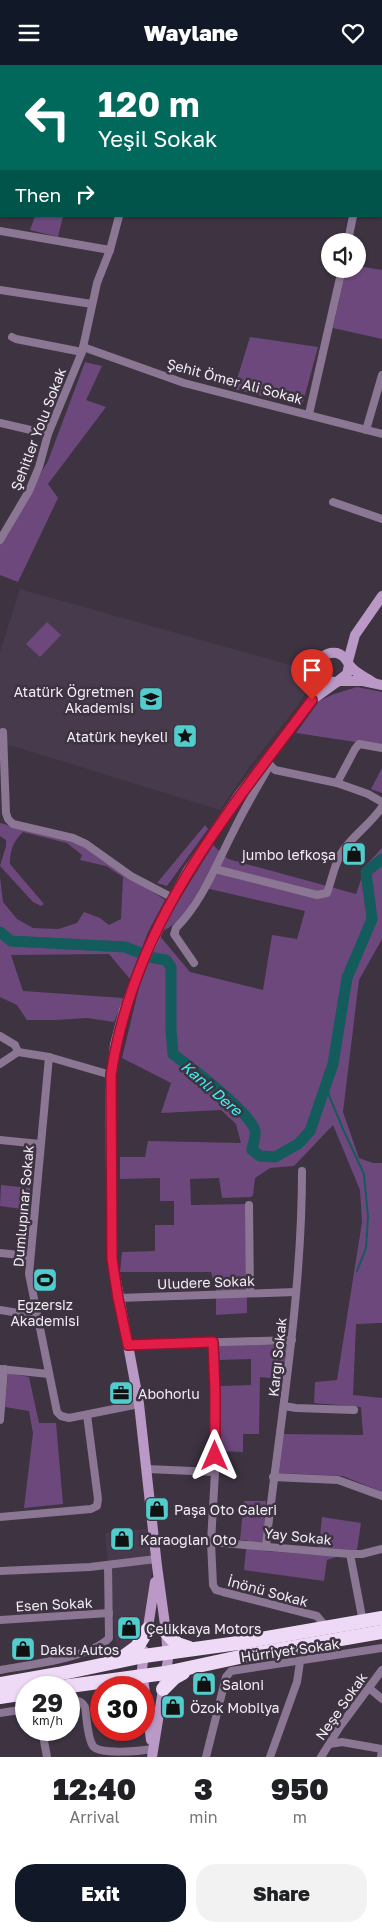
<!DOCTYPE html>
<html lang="en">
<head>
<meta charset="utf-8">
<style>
	:root { --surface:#fff; --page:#f2f2f2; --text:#202124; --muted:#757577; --accent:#111827 }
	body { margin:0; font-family:"Golos Text",sans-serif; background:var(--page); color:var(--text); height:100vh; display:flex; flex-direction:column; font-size:19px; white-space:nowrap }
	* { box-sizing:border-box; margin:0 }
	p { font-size:16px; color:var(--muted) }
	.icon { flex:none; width:28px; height:28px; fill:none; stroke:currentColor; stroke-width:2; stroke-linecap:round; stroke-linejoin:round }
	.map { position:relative; height:1692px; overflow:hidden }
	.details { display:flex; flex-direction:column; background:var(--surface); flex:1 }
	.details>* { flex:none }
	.banner { position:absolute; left:0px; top:0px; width:382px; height:152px; box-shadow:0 1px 4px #0004; background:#00695c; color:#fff; overflow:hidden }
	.tools { position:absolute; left:321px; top:168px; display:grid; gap:10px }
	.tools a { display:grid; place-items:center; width:45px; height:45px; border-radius:50%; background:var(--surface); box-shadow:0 1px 4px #0004; font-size:25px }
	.speed { position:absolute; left:15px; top:1611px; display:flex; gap:10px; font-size:25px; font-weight:700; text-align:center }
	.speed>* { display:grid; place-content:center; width:65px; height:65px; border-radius:50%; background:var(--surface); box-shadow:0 1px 4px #0004; line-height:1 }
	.speed small { font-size:12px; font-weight:400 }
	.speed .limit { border:8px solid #d22; background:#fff; color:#111 }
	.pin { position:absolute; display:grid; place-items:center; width:42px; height:42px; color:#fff; margin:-51px -21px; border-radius:50% 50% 50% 0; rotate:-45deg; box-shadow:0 0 5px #0007 }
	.pin .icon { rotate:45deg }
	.me { position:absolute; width:55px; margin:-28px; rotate:0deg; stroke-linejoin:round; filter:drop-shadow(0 0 4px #0008) }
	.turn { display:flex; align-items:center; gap:18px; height:105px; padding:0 15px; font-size:22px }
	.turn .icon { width:65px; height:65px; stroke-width:2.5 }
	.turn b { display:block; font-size:35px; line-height:42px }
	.then { display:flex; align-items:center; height:48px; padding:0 15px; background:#0003; gap:10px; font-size:19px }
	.eta { display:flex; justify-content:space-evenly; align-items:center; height:85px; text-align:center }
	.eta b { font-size:30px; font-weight:800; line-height:35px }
	.cta { display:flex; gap:10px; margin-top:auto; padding:10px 15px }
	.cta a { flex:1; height:58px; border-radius:20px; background:var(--accent); color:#fff; font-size:20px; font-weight:800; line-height:58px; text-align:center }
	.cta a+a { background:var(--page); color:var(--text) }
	header { display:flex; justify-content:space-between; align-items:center; height:65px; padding:0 15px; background:var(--accent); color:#fff; font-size:22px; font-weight:800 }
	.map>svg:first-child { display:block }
	.built { fill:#483a4d }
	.green { fill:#6d487c }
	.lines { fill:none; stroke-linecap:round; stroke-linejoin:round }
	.stream { stroke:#145b5b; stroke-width:2 }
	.river { stroke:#145b5b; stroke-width:11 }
	.street { stroke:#8b7693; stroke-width:8 }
	.secondary { stroke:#ba99c7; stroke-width:10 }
	.highway { stroke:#eedaf6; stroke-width:14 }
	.route-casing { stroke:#92132f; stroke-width:12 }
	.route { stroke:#e11d48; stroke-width:9 }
	.labels { text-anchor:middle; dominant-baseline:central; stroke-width:5; stroke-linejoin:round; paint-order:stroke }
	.street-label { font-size:14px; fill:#f2ecf5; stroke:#3d3341 }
	.poi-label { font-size:14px; fill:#f2ecf5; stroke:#3d3341; text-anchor:start }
	.water-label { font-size:15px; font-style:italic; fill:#36f2f3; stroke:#3d3341 }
</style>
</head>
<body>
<header><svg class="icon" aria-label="menu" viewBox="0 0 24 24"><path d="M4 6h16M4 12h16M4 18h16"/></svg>Waylane<svg class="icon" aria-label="heart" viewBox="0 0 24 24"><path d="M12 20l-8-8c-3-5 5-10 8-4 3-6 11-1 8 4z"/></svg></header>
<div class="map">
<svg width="382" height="1692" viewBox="0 0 382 1692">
	<rect width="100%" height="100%" fill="#3d3341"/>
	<!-- built -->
	<g class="built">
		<path d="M20 524 290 600 308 609 310 615 308 624 296 643 250 701 220 745 0 677V587Z"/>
		<path d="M148 1464 152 1505 145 1556 133 1578 117 1588 105 1468Z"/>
	</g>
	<!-- green -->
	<g class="green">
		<path d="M35 151H63L58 172 30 165Z"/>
		<path d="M358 201 382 205V274L333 263 346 204H358Z"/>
		<path d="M250 272 318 282 302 341 234 324Z"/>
		<path d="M85 297 102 301 86 335 106 342 48 419 58 433 18 517 0 510V479L48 396Z"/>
		<path d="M47 557 61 570 40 592 26 579Z"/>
		<path d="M357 622 382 627V681L296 668 319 636 334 629Z"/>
		<path d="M382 703V728L371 724Z"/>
		<path d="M0 758 70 775 83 781 165 835 148 867 130 914 109 889 11 890 23 926 123 933 114 957 87 953 55 955H27L17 940 0 932V812L3 837 17 854 33 863 58 864 77 858 84 847 100 853 109 860 121 854 123 812 106 801 80 795 82 790 67 778 23 767C13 776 10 786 10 799L44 839 41 841 33 837 0 801 6 781V775L0 771Z"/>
		<path d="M205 760 208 764 167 821 157 818Z"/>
		<path d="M213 780 228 794 356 829 366 800 382 783V874L359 915 343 1047 359 1093 373 1098H382V1258L356 1259 353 1330 382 1333V1427L343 1411 278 1408 283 1369 363 1370 361 1342 314 1338 315 1317 337 1315 362 1157 360 1125 333 1060 294 1101 270 1103 255 1113 253 1130 251 1132 222 1133 219 1113 190 1114 191 1140 246 1139 247 1248 216 1250V1225L211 1207H120L122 1187 155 1186V1160H174V1136H160V1113L120 1114V1092H145L148 1076 241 1078 236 1059 221 1045 161 1048 171 1018 122 993 140 918 159 870 190 907 263 925 272 870 297 874 305 846 201 822 180 855 165 865 163 861Z"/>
		<path d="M1 1120 30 1123 29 1145 0 1141Z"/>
		<path d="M217 1280H287L282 1314 260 1312 259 1369H243V1387L221 1386 220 1321 251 1320V1294L218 1295Z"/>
		<path d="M8 1308 29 1312 39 1358H56L63 1439 24 1443 33 1368 29 1346 5 1342Z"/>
		<path d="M244 1436H266L264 1486 318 1490 322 1452 361 1458 357 1485 327 1495 324 1516 244 1505 247 1475H240Z"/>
	</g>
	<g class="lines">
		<!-- stream -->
		<path class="stream" d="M325 1021 343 1064 364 1109 368 1152 366 1183 357 1206"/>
		<!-- river -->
		<path class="river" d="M0 867 11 876 125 882 154 893 166 895 171 902V965L173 989C189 1001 252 1049 255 1066 256 1071 253 1079 252 1085L260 1091 275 1092 298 1079 310 1066 333 999 347 913 372 854 366 807 382 794"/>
		<!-- street -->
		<g class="street">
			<path d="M28 1 30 0"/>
			<path d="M135 1 137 0"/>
			<path d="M0 21 1 20"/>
			<path d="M0 81 1 79"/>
			<path d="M381 89H382"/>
			<path d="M0 143H1"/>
			<path d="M0 166 110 185"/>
			<path d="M348 176 353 151"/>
			<path d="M0 225 92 239"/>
			<path d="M12 272 16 274 82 287"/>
			<path d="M83 282 184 318 382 369"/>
			<path d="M309 349 342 204"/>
			<path d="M0 358 48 369"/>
			<path d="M366 365 382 310"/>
			<path d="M333 437 382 454"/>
			<path d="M0 475 29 426 39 402 48 369 82 287 97 218 110 185 119 151"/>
			<path d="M3 667 6 748 8 754 13 759 73 773 86 779 131 811 173 833"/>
			<path d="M267 697 275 705 337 718 368 729 382 737"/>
			<path d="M337 718 355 684 359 679 382 683"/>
			<path d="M215 804 317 830 327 828C332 815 334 799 342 787 353 770 371 759 382 742"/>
			<path d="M175 867 176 863C202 837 216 800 233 767 244 744 257 722 270 700"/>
			<path d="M175 867 174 869 194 898"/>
			<path d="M0 971 15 980 18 987"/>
			<path d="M18 987 49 992 111 1010"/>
			<path d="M49 992 29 1209 57 1347 61 1351 69 1353 139 1339"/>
			<path d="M0 999 18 987"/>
			<path d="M0 1075 40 1079"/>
			<path d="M249 1140 250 1228"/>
			<path d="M0 1188 30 1191"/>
			<path d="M118 1233 295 1227"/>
			<path d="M0 1245 37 1251"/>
			<path d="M213 1277 215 1327V1407L211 1477 213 1520 216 1525 223 1527 317 1551 327 1563"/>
			<path d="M128 1280 292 1275"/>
			<path d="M0 1304 49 1309"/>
			<path d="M284 1341 296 1343 354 1345"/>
			<path d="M0 1355 4 1304"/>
			<path d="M147 1404 215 1407"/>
			<path d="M273 1412 338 1415 382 1431"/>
			<path d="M0 1452 91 1444 97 1441 98 1434 87 1350"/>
			<path d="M211 1477 350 1489H362L382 1484"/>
			<path d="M266 1480C280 1356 302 1232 302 1106"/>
			<path d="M350 1489 363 1557"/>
			<path d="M0 1506 90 1502 156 1494"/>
			<path d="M0 1555 109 1548"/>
			<path d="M0 1605C27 1600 91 1593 109 1573L108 1500"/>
			<path d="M369 1623 382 1634"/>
			<path d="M69 1636C76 1635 81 1635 85 1642 87 1653 87 1672 93 1681 100 1690 141 1686 152 1684"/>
			<path d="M0 1648 26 1644"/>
			<path d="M42 1665 47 1692"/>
			<path d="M330 1679 342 1677 382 1684 381 1692"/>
			<path d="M206 1692 226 1612 231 1606 382 1583"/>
			<path d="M270 1692 297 1617 300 1597"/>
			<path d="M321 1692 341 1660 382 1605"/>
		</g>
		<!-- secondary -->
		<g class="secondary">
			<path d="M348 596 355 570 382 531"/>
			<path d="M349 600 347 609 337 617C312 618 313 585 337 588 346 591 346 596 351 602 357 609 367 613 374 618"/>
			<path d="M341 616H363L382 620"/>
			<path d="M312 635 337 617"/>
			<path d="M147 1569 155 1517"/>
			<path d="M144 1586 142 1605 151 1675"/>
			<path d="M152 1692 168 1594 166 1567 157 1501 139 1339 112 1194 110 1026 115 980 124 945 139 906 173 833 187 807 239 730 312 635 320 608"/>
		</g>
		<!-- highway -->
		<g class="highway">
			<path d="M166 1567 177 1579 189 1583"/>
			<path d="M122 1593 137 1582 148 1564"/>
			<path d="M0 1619 58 1609 144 1591 238 1578 382 1553"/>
			<path d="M62 1622 165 1608 249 1590 382 1567"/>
			<path d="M163 1624 174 1613 183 1608"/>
			<path d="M0 1632 26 1628"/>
			<path d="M144 1635 146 1639"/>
		</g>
	</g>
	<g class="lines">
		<defs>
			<path id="route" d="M215 1391V1327L213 1277 128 1280 118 1233 112 1194 111 1010C134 858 223 754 312 635"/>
		</defs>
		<!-- route casing -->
		<use href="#route" class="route-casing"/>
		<!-- route -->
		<use href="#route" class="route"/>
	</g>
	<!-- icons -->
	<defs>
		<symbol id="university-square" viewBox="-11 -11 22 22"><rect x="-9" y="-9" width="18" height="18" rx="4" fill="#52cdcd" stroke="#3d3341"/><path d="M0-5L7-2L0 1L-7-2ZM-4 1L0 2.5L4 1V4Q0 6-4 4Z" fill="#111"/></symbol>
		<symbol id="sight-square" viewBox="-11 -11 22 22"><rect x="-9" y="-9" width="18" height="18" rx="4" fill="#52cdcd" stroke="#3d3341"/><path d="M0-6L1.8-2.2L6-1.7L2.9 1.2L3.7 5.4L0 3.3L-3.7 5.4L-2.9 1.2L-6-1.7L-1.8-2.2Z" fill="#111"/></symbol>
		<symbol id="shop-square" viewBox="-11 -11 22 22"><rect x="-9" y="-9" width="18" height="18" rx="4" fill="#52cdcd" stroke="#3d3341"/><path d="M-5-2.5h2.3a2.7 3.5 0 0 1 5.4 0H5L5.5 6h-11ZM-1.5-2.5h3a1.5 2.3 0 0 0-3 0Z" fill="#111"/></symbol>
		<symbol id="stadium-square" viewBox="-11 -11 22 22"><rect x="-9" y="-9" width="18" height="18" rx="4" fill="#52cdcd" stroke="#3d3341"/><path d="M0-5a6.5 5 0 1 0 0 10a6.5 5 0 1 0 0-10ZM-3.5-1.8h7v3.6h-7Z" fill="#111"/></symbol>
		<symbol id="office-square" viewBox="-11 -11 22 22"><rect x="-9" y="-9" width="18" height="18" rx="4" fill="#52cdcd" stroke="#3d3341"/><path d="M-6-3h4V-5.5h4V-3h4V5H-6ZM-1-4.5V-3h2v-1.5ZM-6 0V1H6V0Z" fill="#111"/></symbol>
	</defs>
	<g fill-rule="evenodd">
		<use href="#university-square" x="137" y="620" width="28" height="28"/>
		<use href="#sight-square" x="171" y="657" width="28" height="28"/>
		<use href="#shop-square" x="340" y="775" width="28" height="28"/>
		<use href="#stadium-square" x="31" y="1201" width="28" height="28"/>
		<use href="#office-square" x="107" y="1314" width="28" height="28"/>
		<use href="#shop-square" x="143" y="1430" width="28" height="28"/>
		<use href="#shop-square" x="108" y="1460" width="28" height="28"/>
		<use href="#shop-square" x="115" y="1549" width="28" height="28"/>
		<use href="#shop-square" x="9" y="1570" width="28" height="28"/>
		<use href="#shop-square" x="190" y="1605" width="28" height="28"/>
		<use href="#shop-square" x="159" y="1628" width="28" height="28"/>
	</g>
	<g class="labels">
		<!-- street labels -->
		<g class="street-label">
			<text transform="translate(235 316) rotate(15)">Şehit Ömer Ali Sokak</text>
			<text transform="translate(38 364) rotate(-69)">Şehitler Yolu Sokak</text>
			<text transform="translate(23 1141) rotate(-85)">Dumlupınar Sokak</text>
			<text transform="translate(206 1217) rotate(-2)">Uludere Sokak</text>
			<text transform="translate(277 1292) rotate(-84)">Kargı Sokak</text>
			<text transform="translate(298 1471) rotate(6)">Yay Sokak</text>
			<text transform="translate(268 1526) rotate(15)">İnönü Sokak</text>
			<text transform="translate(54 1539) rotate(-3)">Esen Sokak</text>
			<text transform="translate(290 1585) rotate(-8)">Hürriyet Sokak</text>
			<text transform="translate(341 1641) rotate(-55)">Neşe Sokak</text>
		</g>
		<!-- poi labels -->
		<g class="poi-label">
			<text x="134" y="626" text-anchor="end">Atatürk Öğretmen<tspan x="134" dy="16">Akademisi</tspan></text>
			<text x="168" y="671" text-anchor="end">Atatürk heykeli</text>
			<text x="336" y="789" text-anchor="end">jumbo lefkoşa</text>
			<text x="45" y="1239" text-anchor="middle">Egzersiz<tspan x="45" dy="16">Akademisi</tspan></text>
			<text x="138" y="1328">Abohorlu</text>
			<text x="174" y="1444">Paşa Oto Galeri</text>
			<text x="140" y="1474">Karaoğlan Oto</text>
			<text x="146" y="1563">Çelikkaya Motors</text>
			<text x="40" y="1584">Daksı Autos</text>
			<text x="222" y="1619">Saloni</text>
			<text x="190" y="1642">Özok Mobilya</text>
		</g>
		<!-- water labels -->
		<g class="water-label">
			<text transform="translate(212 1023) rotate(41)">Kanlı Dere</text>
		</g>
	</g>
</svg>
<div class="tools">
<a><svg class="icon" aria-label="sound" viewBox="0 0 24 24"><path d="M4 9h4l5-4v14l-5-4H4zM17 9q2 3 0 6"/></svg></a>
</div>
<div class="speed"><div>29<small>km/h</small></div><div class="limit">30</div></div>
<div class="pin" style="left:312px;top:635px;background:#d93025"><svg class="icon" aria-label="arrive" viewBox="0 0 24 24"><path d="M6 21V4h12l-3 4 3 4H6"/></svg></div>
<svg class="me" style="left:215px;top:1391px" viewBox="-20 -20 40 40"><path d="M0-17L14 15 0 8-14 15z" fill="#e11d48" stroke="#fff" stroke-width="4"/></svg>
<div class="banner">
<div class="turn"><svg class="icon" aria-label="left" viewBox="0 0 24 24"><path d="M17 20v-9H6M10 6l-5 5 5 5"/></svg><div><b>120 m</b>Yeşil Sokak</div></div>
<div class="then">Then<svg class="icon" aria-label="right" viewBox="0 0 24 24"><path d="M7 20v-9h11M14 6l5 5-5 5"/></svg></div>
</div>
</div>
<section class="details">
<div class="eta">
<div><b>12:40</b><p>Arrival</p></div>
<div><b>3</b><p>min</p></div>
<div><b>950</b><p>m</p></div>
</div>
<div class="cta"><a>Exit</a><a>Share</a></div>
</section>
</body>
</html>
